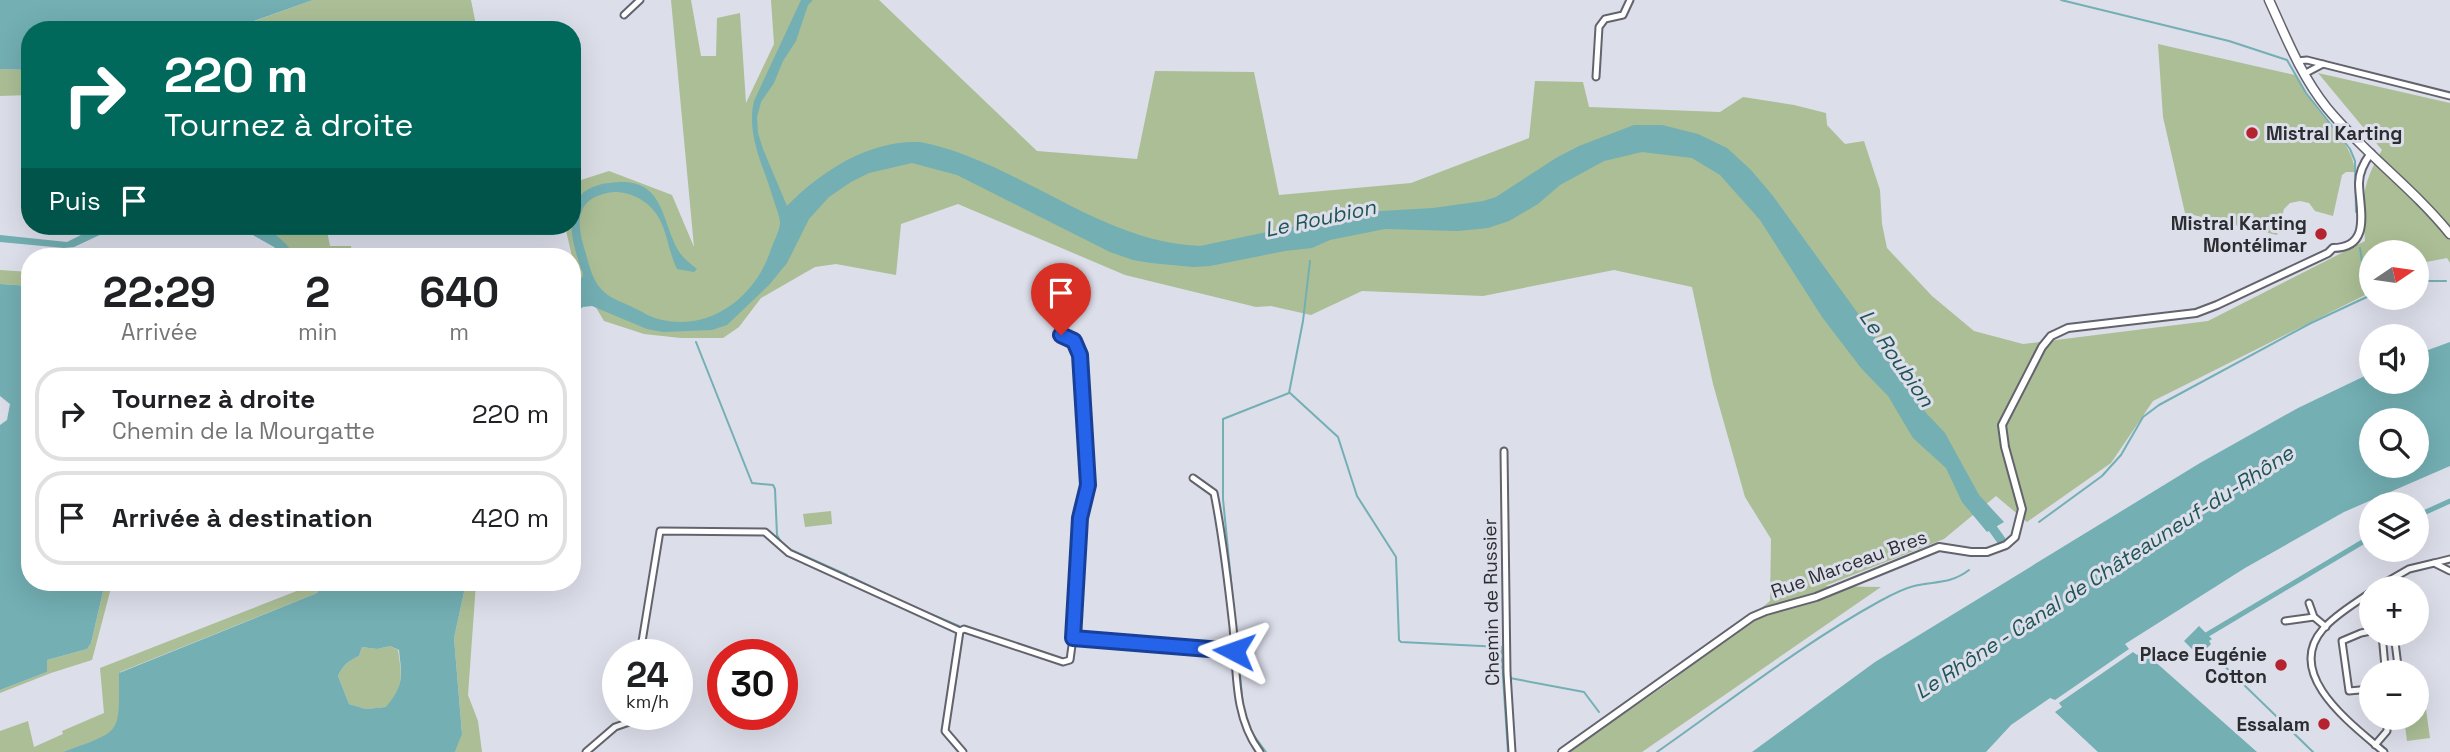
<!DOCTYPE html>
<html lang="fr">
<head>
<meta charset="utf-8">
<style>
	:root { --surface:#fff; --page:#f2f2f2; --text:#202124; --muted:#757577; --line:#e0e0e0 }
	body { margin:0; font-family:"Space Grotesk",sans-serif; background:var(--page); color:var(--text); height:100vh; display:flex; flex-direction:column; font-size:26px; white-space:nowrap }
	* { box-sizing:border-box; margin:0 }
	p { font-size:23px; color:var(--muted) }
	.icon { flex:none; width:38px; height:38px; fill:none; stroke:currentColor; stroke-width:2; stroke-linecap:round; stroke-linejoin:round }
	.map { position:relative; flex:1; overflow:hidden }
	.drawer { position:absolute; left:21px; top:248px; width:560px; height:343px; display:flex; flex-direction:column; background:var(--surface); border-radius:28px; box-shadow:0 7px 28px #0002 }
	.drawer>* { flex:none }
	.banner { position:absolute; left:21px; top:21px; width:560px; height:214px; border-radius:28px; box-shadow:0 7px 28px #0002; background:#00695c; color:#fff; overflow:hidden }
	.needle { width:46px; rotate:77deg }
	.controls { position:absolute; left:2359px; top:240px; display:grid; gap:14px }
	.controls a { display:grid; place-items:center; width:70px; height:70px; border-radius:50%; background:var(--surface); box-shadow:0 7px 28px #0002; font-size:35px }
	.speed { position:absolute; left:602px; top:639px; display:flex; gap:14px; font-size:35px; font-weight:700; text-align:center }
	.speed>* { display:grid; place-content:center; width:91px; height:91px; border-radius:50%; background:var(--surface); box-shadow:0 7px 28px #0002; line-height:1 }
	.speed small { font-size:18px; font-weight:400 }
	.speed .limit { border:10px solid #d22; background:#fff; color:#111 }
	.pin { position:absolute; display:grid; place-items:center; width:60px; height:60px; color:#fff; margin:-72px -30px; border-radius:50% 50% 50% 0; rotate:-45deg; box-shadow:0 0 7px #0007 }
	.pin .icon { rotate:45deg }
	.me { position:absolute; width:77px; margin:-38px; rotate:274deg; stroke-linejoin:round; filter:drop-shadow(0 0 5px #0008) }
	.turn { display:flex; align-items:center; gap:24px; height:147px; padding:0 28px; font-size:32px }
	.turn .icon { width:91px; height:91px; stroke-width:2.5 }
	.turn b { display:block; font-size:49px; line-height:60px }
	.then { display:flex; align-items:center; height:66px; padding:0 28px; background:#0003; gap:14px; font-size:26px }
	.eta { display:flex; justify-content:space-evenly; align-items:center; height:119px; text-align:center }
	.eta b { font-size:42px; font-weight:700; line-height:49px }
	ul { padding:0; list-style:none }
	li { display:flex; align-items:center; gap:21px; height:94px; margin:0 14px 10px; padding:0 14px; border:4px solid var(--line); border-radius:28px }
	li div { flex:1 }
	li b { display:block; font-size:26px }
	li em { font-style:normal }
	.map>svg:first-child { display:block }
	.green { fill:#abbe95 }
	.water { fill:#73afb3; fill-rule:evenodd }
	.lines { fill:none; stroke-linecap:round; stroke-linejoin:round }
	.stream { stroke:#73afb3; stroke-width:2 }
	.canal { stroke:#73afb3; stroke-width:5 }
	.river { stroke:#73afb3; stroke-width:9 }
	.minor-casing { stroke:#62636d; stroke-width:9 }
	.tertiary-casing { stroke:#62636d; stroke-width:10 }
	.primary-casing { stroke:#62636d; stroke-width:11 }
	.minor { stroke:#fff; stroke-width:5 }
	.tertiary { stroke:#fff; stroke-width:6 }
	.primary { stroke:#fff; stroke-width:8 }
	.route-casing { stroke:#184099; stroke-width:18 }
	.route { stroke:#2563eb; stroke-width:12 }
	.poi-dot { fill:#b5242e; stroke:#dcdeea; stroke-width:2.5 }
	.labels { text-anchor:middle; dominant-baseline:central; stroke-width:6; stroke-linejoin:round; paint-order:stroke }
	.poi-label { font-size:19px; font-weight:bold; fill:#2c2d31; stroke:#dcdeea; text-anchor:end }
	.street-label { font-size:19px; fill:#2c2d31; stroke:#dcdeea }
	.water-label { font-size:21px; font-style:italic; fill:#205558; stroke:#dcdeea }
</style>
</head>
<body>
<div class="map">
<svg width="2450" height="752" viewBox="0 0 2450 752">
	<rect width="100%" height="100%" fill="#dcdeea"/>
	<!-- green -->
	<g class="green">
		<path d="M313 0H471L477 30H230Z"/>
		<path d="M671 0H691L701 56H716L717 18 740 13 746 103 774 44 771 0H879L1037 151 1137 159 1155 71 1254 72 1279 195 1411 183 1529 138 1535 81 1583 82 1589 107 1720 112 1743 97 1794 105 1826 113 1827 125 1845 144 1864 141 1880 190 1882 224 1887 248 1932 296 1974 331 2023 344 2208 321 2365 241C2363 198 2360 188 2382 150L2318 73 2450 103V263L2447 258 2421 263 2417 267V252H2371V292L2153 401 2111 463 2027 522 1996 496 1944 539 1825 586 1881 587 1642 752H1568L1670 682 1770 601 1771 539 1745 497 1713 384 1692 287 1614 270 1483 296 1362 291 1311 315 1271 306 1256 307 1125 275 958 204 901 224 896 275 836 264 815 267 761 298 739 327 723 338H681L644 334 604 321 576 274 565 226H572V194L581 180 609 171 672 195 694 247Z"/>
		<path d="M2158 44 2295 75C2301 84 2306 94 2313 103 2328 125 2353 144 2355 172H2346L2342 175 2333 216 2315 211 2309 203 2300 201 2290 203 2284 209 2277 235 2185 213 2163 117Z"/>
		<path d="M0 69 30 70V95L0 96Z"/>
		<path d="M260 226H326L330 246H351L352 257H297L288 247Z"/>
		<path d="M0 270 30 272V286L0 284Z"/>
		<path d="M831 511 832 524 805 527 803 514Z"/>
		<path d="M105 583H112L111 588 92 660 51 673 0 693V690L47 672V660L87 649 91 643Z"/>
		<path d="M317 583H322L317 593 120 672 119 721 108 736 63 752H0V731L28 721 34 747 63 734 62 731 104 713 100 668Z"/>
		<path d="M466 583H476L468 695 478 721 482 752H455L462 733 454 638Z"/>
		<path d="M390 646 398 650C402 677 404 685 387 707L366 709 349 704 338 676C343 665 348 661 359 656L362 647 377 649Z"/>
		<path d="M2425 702 2430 738 2407 741 2404 718H2417V703Z"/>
	</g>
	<!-- water -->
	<g class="water">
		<path d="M0 0H313L229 30H30L29 70 0 69Z"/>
		<path d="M801 0H813L808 5 796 41 783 61 774 83 761 102 757 117 758 133 763 149 787 206C821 171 869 140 920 142 1018 161 1098 242 1200 246L1364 212 1433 208 1483 201 1496 197 1556 158 1579 146 1634 125H1662L1698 134 1727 148 1751 170 1773 196 1875 337 1900 379 1927 414 1945 433 1979 495 2004 522 1987 532 1962 502 1946 468 1913 438 1888 396 1861 368 1822 317 1760 220 1720 175 1692 158 1642 152 1604 161 1560 185 1538 204 1509 221 1488 228 1458 231 1385 229 1330 240 1312 248 1285 251 1210 266 1193 267 1151 263 1133 260 1110 252 957 175 912 163 869 173 851 182 829 197 809 219 787 263 769 285 727 325 712 330 663 332 647 329 592 306 583 307 572 315V281L582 278 583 274C574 249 564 219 580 196 586 188 599 184 609 183 664 175 660 217 678 250 683 259 690 263 697 269L694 272 677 269C669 253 666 227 657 215 647 199 625 189 607 193 574 200 577 225 585 251 589 264 592 280 602 290 610 299 623 302 634 308 642 311 649 317 658 319 709 333 756 297 771 249 774 241 779 232 780 224 780 216 775 205 773 198 764 166 746 136 754 101Z"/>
		<path d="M99 226H119L74 247 64 248 0 242V235L67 242Z"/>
		<path d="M237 226C268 226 277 232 297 257H284L274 247Z"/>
		<path d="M0 284 30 286V583H105L91 643 87 649 47 660V672L0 690V425L7 420 10 404 0 396Z"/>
		<path d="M2450 342V466L2344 512 2245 568 2125 644 2129 649 2055 700 2050 698 2011 725 1986 752H1752L1875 662 2200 463 2298 408 2371 373V382H2417V354ZM2417 420V466H2371V420Z"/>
		<path d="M322 583H466L454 638 462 734 455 752H63C123 730 119 736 119 673L317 593ZM390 646 399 650C402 677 404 685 386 707L366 709 349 704 338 676C343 665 348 661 359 656L362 647 377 649Z"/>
		<path d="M2199 626 2212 639 2209 641 2211 644 2199 656 2184 641Z"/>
		<path d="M2143 651 2257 752H2098L2055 712 2062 707 2059 703 2133 652 2137 655Z"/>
	</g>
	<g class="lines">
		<!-- stream -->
		<g class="stream">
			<path d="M2061 0 2229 41 2287 60 2306 93 2350 149 2355 161 2356 212"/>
			<path d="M2360 248 2365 282"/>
			<path d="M2417 281H2446"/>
			<path d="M2366 286 2368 295"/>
			<path d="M696 342 752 483 773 485 775 489 777 535 782 544"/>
			<path d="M1290 393 1338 437 1357 496 1396 557 1399 640 1401 642 1501 647 1508 752"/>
			<path d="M2039 522 2102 476 2121 455 2143 417 2159 405 2311 323 2371 295"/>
			<path d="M789 549 847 575"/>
			<path d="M851 577 890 596"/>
			<path d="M914 607 959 626"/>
			<path d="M1235 621 1223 499V419L1289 393 1303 321 1310 261"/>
			<path d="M1236 630 1243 707 1248 725"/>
			<path d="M2206 648 2313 752"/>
			<path d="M1510 678 1584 692 1599 712"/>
			<path d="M953 700 963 632"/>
			<path d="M1252 733 1266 752"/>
			<path d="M1657 752C1730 701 1802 644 1880 601 1891 595 1902 589 1914 586 1935 581 1951 584 1969 570"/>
		</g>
		<!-- canal -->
		<g class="canal">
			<path d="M2417 516 2450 501"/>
			<path d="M2203 637 2371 537"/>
		</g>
		<!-- river -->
		<path class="river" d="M1988 522 2001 540"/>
		<defs>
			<g id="minor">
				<path d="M624 15 640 0"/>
				<path d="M2297 61 2307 60 2450 96"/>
				<path d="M2304 74 2323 64"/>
				<path d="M1596 77 1599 27 1605 19 1623 15 1630 0"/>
				<path d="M1061 316V335L1074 341 1080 355 1088 485 1080 518 1073 638"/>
				<path d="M1504 451 1507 673 1512 752"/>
				<path d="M1193 478 1214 493C1223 537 1228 582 1233 627 1237 670 1233 716 1260 752"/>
				<path d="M2434 563 2450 559"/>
				<path d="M2376 588 2409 569 2434 563 2450 571"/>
				<path d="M2371 592C2356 603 2336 614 2323 629 2283 675 2353 725 2384 752"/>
				<path d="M2309 603 2314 617 2326 627"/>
				<path d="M2285 621 2314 617"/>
				<path d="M2371 631 2361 633 2342 641 2349 691 2371 689"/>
				<path d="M2382 634 2385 667 2398 666 2394 634"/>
				<path d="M640 654 660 531 765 532 789 553 960 631"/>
				<path d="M2375 745 2387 731V718"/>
				<path d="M586 752 615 727 641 718 645 714"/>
				<path d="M963 752 945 731 960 631 964 629 1063 662 1070 660 1073 638 1235 651"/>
			</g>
			<path id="tertiary" d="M1562 752 1752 617 1766 611 1816 597 1939 547 1971 552H1987L2006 545 2015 537 2022 509 2005 447 2002 425 2042 347 2051 336 2068 328 2196 313 2217 305 2328 253 2333 248C2373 248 2359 207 2359 183 2359 173 2365 161 2371 153"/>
			<path id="primary" d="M2269 0C2286 37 2301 76 2327 108 2364 153 2413 188 2450 234"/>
		</defs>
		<!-- minor casing -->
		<use href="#minor" class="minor-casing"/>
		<!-- tertiary casing -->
		<use href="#tertiary" class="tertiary-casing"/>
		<!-- primary casing -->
		<use href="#primary" class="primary-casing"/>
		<!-- minor -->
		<use href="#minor" class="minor"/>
		<!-- tertiary -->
		<use href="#tertiary" class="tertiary"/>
		<!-- primary -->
		<use href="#primary" class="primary"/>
	</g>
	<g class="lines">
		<defs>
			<path id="route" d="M1061 335 1074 341 1080 355 1088 485 1080 518 1073 638 1234 651"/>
		</defs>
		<!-- route casing -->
		<use href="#route" class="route-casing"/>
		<!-- route -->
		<use href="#route" class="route"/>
	</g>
	<!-- markers -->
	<g class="poi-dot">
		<circle cx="2252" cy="133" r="7"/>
		<circle cx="2321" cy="234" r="7"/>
		<circle cx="2281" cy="665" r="7"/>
		<circle cx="2324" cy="724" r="7"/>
	</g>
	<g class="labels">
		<!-- poi labels -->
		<g class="poi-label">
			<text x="2266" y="133" text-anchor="start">Mistral Karting</text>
			<text x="2307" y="223">Mistral Karting<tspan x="2307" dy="22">Montélimar</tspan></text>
			<text x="2267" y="654">Place Eugénie<tspan x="2267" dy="22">Cotton</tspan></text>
			<text x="2310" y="724">Essalam</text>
		</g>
		<!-- street labels -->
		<g class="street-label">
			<text transform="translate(1849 564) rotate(-20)">Rue Marceau Bres</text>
			<text transform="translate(1491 602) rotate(-91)">Chemin de Russier</text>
		</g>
		<!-- water labels -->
		<g class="water-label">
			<text transform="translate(1320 218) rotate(-12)">Le Roubion</text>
			<text transform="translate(1897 358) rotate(55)">Le Roubion</text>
			<text transform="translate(2104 572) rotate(-33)">Le Rhône - Canal de Châteauneuf-du-Rhône</text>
		</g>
	</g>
</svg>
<div class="controls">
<a><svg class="needle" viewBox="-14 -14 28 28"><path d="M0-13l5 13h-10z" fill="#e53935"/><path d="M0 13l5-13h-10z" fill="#757577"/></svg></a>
<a><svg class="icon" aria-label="sound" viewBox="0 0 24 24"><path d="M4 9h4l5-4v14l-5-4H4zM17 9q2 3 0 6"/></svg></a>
<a><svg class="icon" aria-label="search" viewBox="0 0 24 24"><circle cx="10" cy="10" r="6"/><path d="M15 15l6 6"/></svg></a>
<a><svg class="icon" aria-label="layers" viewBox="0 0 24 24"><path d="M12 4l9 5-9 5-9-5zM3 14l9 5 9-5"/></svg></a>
<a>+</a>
<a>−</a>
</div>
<div class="speed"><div>24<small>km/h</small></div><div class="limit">30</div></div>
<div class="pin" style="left:1061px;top:335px;background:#d93025"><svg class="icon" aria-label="arrive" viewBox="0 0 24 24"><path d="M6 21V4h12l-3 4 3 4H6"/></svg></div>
<svg class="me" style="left:1234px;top:651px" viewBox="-20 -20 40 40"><path d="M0-17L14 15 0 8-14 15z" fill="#2563eb" stroke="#fff" stroke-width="4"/></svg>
<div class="banner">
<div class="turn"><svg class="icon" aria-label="right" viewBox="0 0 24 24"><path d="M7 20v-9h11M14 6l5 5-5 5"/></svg><div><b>220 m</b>Tournez à droite</div></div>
<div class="then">Puis<svg class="icon" aria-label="arrive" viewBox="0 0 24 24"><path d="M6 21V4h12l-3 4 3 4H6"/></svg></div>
</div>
<section class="drawer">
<div class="eta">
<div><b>22:29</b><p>Arrivée</p></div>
<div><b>2</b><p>min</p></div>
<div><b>640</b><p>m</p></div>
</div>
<ul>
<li><svg class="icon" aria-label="right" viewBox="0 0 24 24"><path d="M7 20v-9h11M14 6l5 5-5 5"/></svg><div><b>Tournez à droite</b><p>Chemin de la Mourgatte</p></div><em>220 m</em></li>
<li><svg class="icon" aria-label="arrive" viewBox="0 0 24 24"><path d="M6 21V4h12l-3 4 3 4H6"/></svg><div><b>Arrivée à destination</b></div><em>420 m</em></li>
</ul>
</section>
</div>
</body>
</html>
